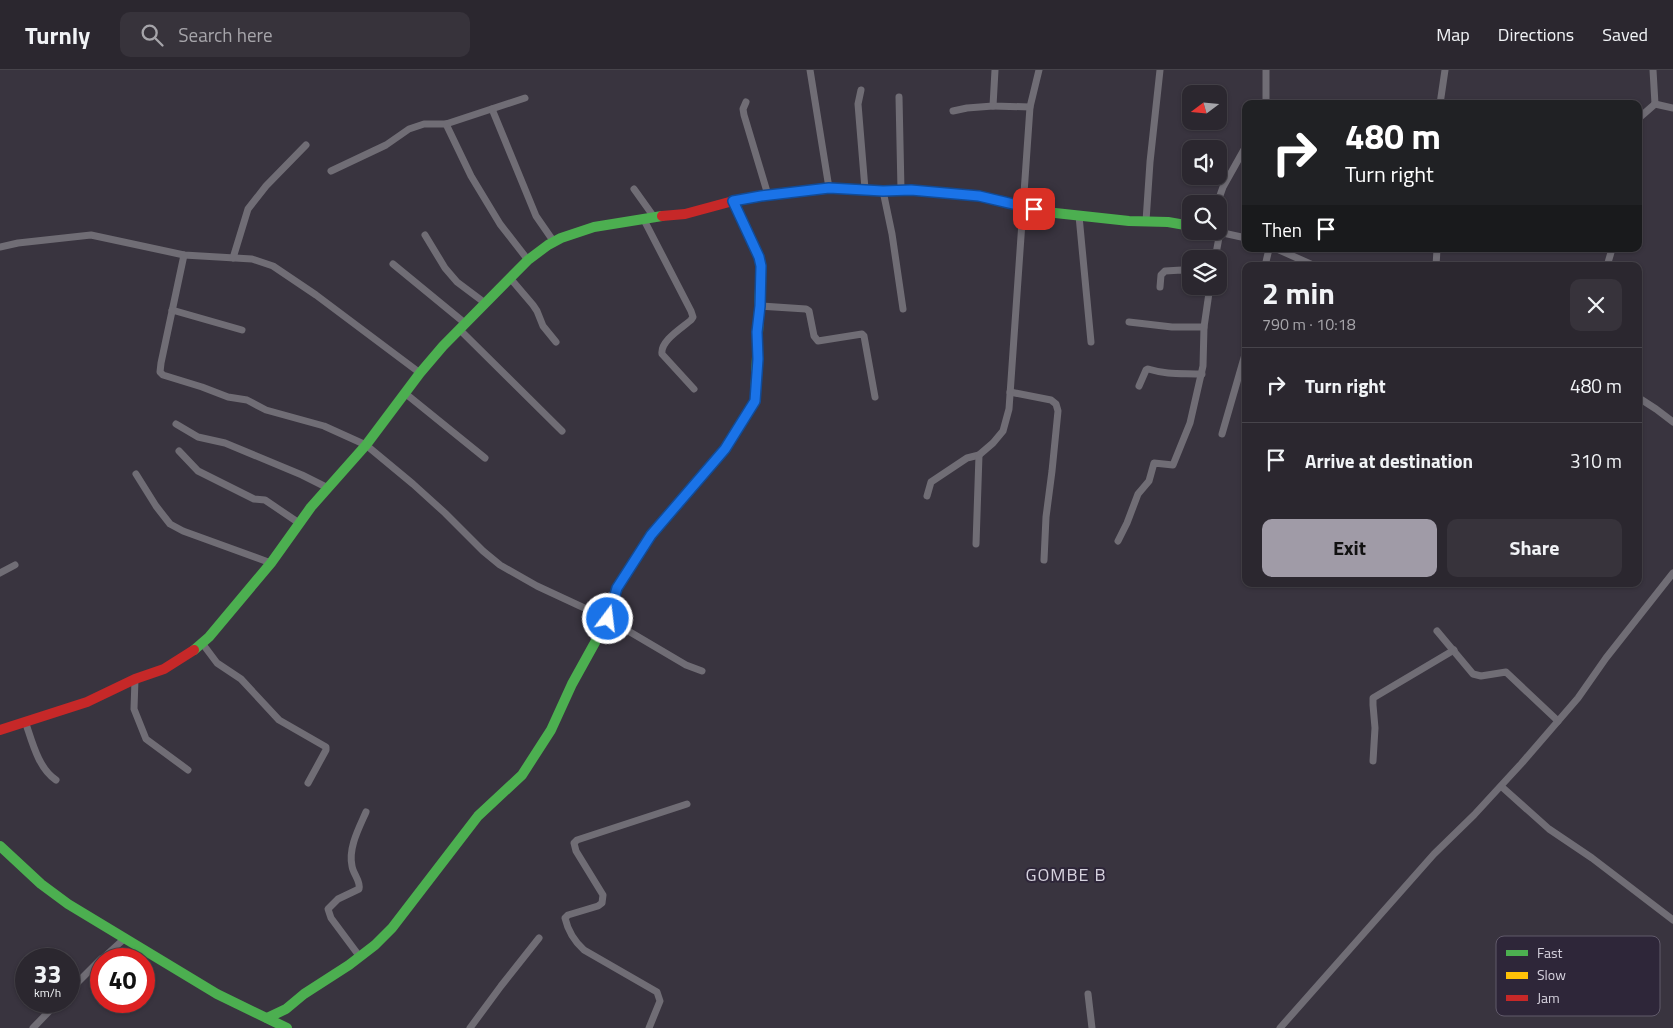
<!DOCTYPE html>
<html lang="en">
<head>
<meta charset="utf-8">
<style>
	:root { --surface:#2b272f; --page:#37333b; --text:#f1f3f6; --muted:#a6a5aa; --line:#47444b; --accent:#a09ba7 }
	body { margin:0; font-family:"Titillium Web",sans-serif; background:var(--page); color:var(--text); height:100vh; display:flex; flex-direction:column; font-size:19px; white-space:nowrap }
	* { box-sizing:border-box; margin:0 }
	p { font-size:16px; color:var(--muted) }
	.icon { flex:none; width:28px; height:28px; fill:none; stroke:currentColor; stroke-width:2; stroke-linecap:round; stroke-linejoin:round }
	.map { position:relative; flex:1; overflow:hidden }
	.panel { position:absolute; left:1242px; top:192px; width:400px; height:325px; display:flex; flex-direction:column; background:var(--surface); border-radius:10px; box-shadow:0 1px 4px #0004,0 0 0 1px var(--line) }
	.panel>* { flex:none }
	.top-card { position:absolute; left:1242px; top:30px; width:400px; height:152px; border-radius:10px; box-shadow:0 1px 4px #0004,0 0 0 1px var(--line); background:#202124; color:#fff; overflow:hidden }
	.needle { width:32px; rotate:254deg }
	.controls { position:absolute; left:1182px; top:15px; display:grid; gap:10px }
	.controls a { display:grid; place-items:center; width:45px; height:45px; border-radius:10px; background:var(--surface); box-shadow:0 1px 4px #0004,0 0 0 1px var(--line); font-size:25px }
	.speed { position:absolute; left:15px; top:878px; display:flex; gap:10px; font-size:25px; font-weight:700; text-align:center }
	.speed>* { display:grid; place-content:center; width:65px; height:65px; border-radius:50%; background:var(--surface); box-shadow:0 1px 4px #0004,0 0 0 1px var(--line); line-height:1 }
	.speed small { font-size:12px; font-weight:400 }
	.speed .limit { border:8px solid #d22; background:#fff; color:#111 }
	.pin { position:absolute; display:grid; place-items:center; width:42px; height:42px; color:#fff; margin:-21px; border-radius:10px; box-shadow:0 2px 8px #0006 }
	.me { position:absolute; width:55px; margin:-28px; rotate:15deg; stroke-linejoin:round; filter:drop-shadow(0 0 4px #0008) }
	.turn { display:flex; align-items:center; gap:18px; height:105px; padding:0 20px; font-size:22px }
	.turn .icon { width:65px; height:65px; stroke-width:2.5 }
	.turn b { display:block; font-size:35px; line-height:42px }
	.then { display:flex; align-items:center; height:48px; padding:0 20px; background:#0003; gap:10px; font-size:19px }
	.round { display:grid; place-items:center; flex:none; width:52px; height:52px; border-radius:10px; background:var(--page) }
	.overview { display:flex; align-items:center; justify-content:space-between; height:85px; padding:0 20px }
	h1 { font-size:30px; font-weight:700; line-height:38px }
	.cta { display:flex; gap:10px; margin-top:auto; padding:10px 20px }
	.cta a { flex:1; height:58px; border-radius:10px; background:var(--accent); color:#111; font-size:20px; font-weight:700; line-height:58px; text-align:center }
	.cta a+a { background:var(--page); color:var(--text) }
	ul { padding:0; list-style:none }
	li { display:flex; align-items:center; gap:15px; height:75px; padding:0 20px; border-top:1px solid var(--line) }
	li div { flex:1 }
	li b { display:block; font-size:19px }
	li em { font-style:normal }
	header { display:flex; align-items:center; gap:30px; box-sizing:border-box; height:70px; padding:0 25px; background:var(--surface); border-bottom:1px solid var(--line) }
	header strong { font-size:24px }
	nav { display:flex; gap:28px; margin-inline-start:auto; font-size:18px }
	.search { width:350px; height:45px; background:var(--page); display:flex; align-items:center; gap:12px; box-sizing:border-box; padding:0 18px; border-radius:10px; color:var(--muted); font-size:19px }
	.map>svg:first-child { display:block }
	.lines { fill:none; stroke-linecap:round; stroke-linejoin:round }
	.street { stroke:#706d75; stroke-width:7 }
	.fast { stroke:#4caf50; stroke-width:10 }
	.slow { stroke:#ffc107; stroke-width:10 }
	.jam { stroke:#c62828; stroke-width:10 }
	.route-casing { stroke:#114b97; stroke-width:12 }
	.route { stroke:#1a73e8; stroke-width:9 }
	.labels { text-anchor:middle; dominant-baseline:central; stroke-width:4; stroke-linejoin:round; paint-order:stroke }
	.quarter-label { font-size:18px; letter-spacing:1px; fill:#d7d3df; stroke:#2e2639 }
	.key { fill:#2e2639; stroke:#615a6b; stroke-width:1 }
	.key-label { font-size:14px; fill:#d7d3df }
</style>
</head>
<body>
<header>
<strong>Turnly</strong>
<div class="search"><svg class="icon" aria-label="search" viewBox="0 0 24 24"><circle cx="10" cy="10" r="6"/><path d="M15 15l6 6"/></svg>Search here</div>
<nav><a>Map</a><a>Directions</a><a>Saved</a></nav>
</header>
<div class="map">
<svg width="1673" height="958" viewBox="0 0 1673 958">
	<rect width="100%" height="100%" fill="#39343f"/>
	<g class="lines">
		<!-- street -->
		<g class="street">
			<path d="M810 0 829 118"/>
			<path d="M995 0 993 36 1030 37"/>
			<path d="M1653 0 1655 34"/>
			<path d="M861 20 858 34 865 119"/>
			<path d="M899 27 901 120"/>
			<path d="M746 32 743 39 744 45 768 125"/>
			<path d="M1266 34V0"/>
			<path d="M1440 34 1445 0"/>
			<path d="M1655 34 1673 38"/>
			<path d="M492 39 536 146 554 172"/>
			<path d="M953 41 967 38 993 36"/>
			<path d="M1639 48 1655 34"/>
			<path d="M446 54 471 106 500 154 528 190"/>
			<path d="M331 101 386 75 409 59 424 54H446L525 28"/>
			<path d="M634 119 654 147"/>
			<path d="M883 121 892 164 903 239"/>
			<path d="M1217 134 1223 117 1246 76"/>
			<path d="M1079 146 1091 272"/>
			<path d="M643 148 691 241 693 247 691 250C682 258 660 271 662 284L694 319"/>
			<path d="M1146 151 1150 92 1160 0"/>
			<path d="M1214 161 1246 168"/>
			<path d="M425 165 445 198 457 212 485 233"/>
			<path d="M0 177 18 173 91 165 184 185 252 189 273 196 316 225 420 303"/>
			<path d="M1277 179 1315 196"/>
			<path d="M184 185 161 293 160 302 163 305 202 317 228 327 247 330 266 340 324 356 366 375 413 414 445 443 483 481 500 495 537 516 608 549 686 595 702 601"/>
			<path d="M233 188 248 139 266 116 306 75"/>
			<path d="M1215 189 1220 162"/>
			<path d="M393 194 466 254"/>
			<path d="M1265 196 1269 179"/>
			<path d="M1436 196 1437 179"/>
			<path d="M1607 196 1612 179"/>
			<path d="M510 208 533 235 537 241 543 256 556 272"/>
			<path d="M1160 217 1161 205 1165 201 1182 200 1191 202"/>
			<path d="M760 236 806 239 809 241 814 266 818 271 862 264 864 266 875 327"/>
			<path d="M172 240 242 260"/>
			<path d="M1129 252 1172 257H1204"/>
			<path d="M460 260 562 361"/>
			<path d="M1139 316 1146 300 1148 299C1168 305 1182 303 1202 304"/>
			<path d="M1010 322 1051 330 1056 334 1058 341 1052 401 1046 447 1044 490"/>
			<path d="M406 324 485 388"/>
			<path d="M1639 328 1656 339 1673 352"/>
			<path d="M176 354 198 367 225 373 302 405 328 418"/>
			<path d="M1222 364 1246 281"/>
			<path d="M179 381 198 401 254 429 265 430 299 453"/>
			<path d="M136 404 156 436 170 454 183 461 271 493"/>
			<path d="M927 426 931 412 967 388 979 385 993 373 1003 361 1009 339 1030 37 1039 0"/>
			<path d="M1118 471 1127 453 1138 424 1149 411 1154 393 1173 395 1190 353 1203 296 1204 257 1210 216"/>
			<path d="M976 474 979 385"/>
			<path d="M0 503 15 495"/>
			<path d="M1437 561 1473 604 1481 606 1506 602 1558 651"/>
			<path d="M202 573 217 593 241 609 279 650 326 677V680L308 713"/>
			<path d="M135 609 134 639 146 669 188 700"/>
			<path d="M25 651C32 671 38 698 56 710"/>
			<path d="M1373 691 1375 658 1373 635V628L1454 580"/>
			<path d="M1502 717 1549 759 1592 788 1673 850"/>
			<path d="M360 887 331 848 328 839 338 829 359 819C361 811 353 804 352 796 348 778 359 758 366 742"/>
			<path d="M102 889 124 869"/>
			<path d="M69 921 101 889"/>
			<path d="M1088 924 1092 958"/>
			<path d="M33 958 59 931"/>
			<path d="M470 958 501 916 539 868"/>
			<path d="M649 958 660 931 657 922 584 880C574 871 568 861 565 848L568 845 598 836 602 833 603 825 576 781 574 773 577 770 687 734"/>
			<path d="M1280 958 1434 784 1474 745 1521 694 1578 628 1606 588 1673 503"/>
		</g>
		<!-- fast -->
		<g class="fast">
			<path d="M834 118 883 121 911 120 979 126 1046 142 1129 151 1168 152 1191 156"/>
			<path d="M733 131 759 187 761 196 755 331 742 352"/>
			<path d="M194 580 209 567 271 493 311 437 366 375 420 303 443 276 528 190 548 175 561 168 594 157 662 146"/>
			<path d="M0 776 41 814 68 834 217 924 287 958"/>
			<path d="M267 948 286 939 304 924 349 895 375 875 392 858 478 746 522 705 551 660 572 614 608 549 616 520"/>
		</g>
		<!-- slow -->
		<path class="slow" d="M616 520 651 465 725 379 742 352"/>
		<!-- jam -->
		<g class="jam">
			<path d="M662 146 685 144 733 131 761 126 834 118"/>
			<path d="M0 660 87 632 135 609 164 599 194 580"/>
		</g>
	</g>
	<g class="lines">
		<defs>
			<path id="route" d="M608 549 617 518 651 465 725 379 755 331 758 289 757 262 760 236 761 196 759 187 733 131 761 126 829 118 883 121 911 120 979 126 1034 139"/>
		</defs>
		<!-- route casing -->
		<use href="#route" class="route-casing"/>
		<!-- route -->
		<use href="#route" class="route"/>
	</g>
	<g class="labels">
		<!-- quarter labels -->
		<g class="quarter-label">
			<text x="1066" y="804">GOMBE B</text>
		</g>
	</g>
	<!-- legend -->
	<rect x="1496" y="866" width="164" height="80" rx="8" class="key"/>
	<rect x="1506" y="880" width="22" height="6" fill="#4caf50"/>
	<rect x="1506" y="902" width="22" height="7" fill="#ffc107"/>
	<rect x="1506" y="925" width="22" height="6" fill="#c62828"/>
	<g class="key-label">
		<text x="1537" y="888">Fast</text>
		<text x="1537" y="910">Slow</text>
		<text x="1537" y="933">Jam</text>
	</g>
</svg>
<div class="controls">
<a><svg class="needle" viewBox="-14 -14 28 28"><path d="M0-13l5 13h-10z" fill="#e53935"/><path d="M0 13l5-13h-10z" fill="#a6a5aa"/></svg></a>
<a><svg class="icon" aria-label="sound" viewBox="0 0 24 24"><path d="M4 9h4l5-4v14l-5-4H4zM17 9q2 3 0 6"/></svg></a>
<a><svg class="icon" aria-label="search" viewBox="0 0 24 24"><circle cx="10" cy="10" r="6"/><path d="M15 15l6 6"/></svg></a>
<a><svg class="icon" aria-label="layers" viewBox="0 0 24 24"><path d="M12 4l9 5-9 5-9-5zM3 14l9 5 9-5"/></svg></a>
</div>
<div class="speed"><div>33<small>km/h</small></div><div class="limit">40</div></div>
<div class="pin" style="left:1034px;top:139px;background:#d93025"><svg class="icon" aria-label="arrive" viewBox="0 0 24 24"><path d="M6 21V4h12l-3 4 3 4H6"/></svg></div>
<svg class="me" style="left:608px;top:549px" viewBox="-20 -20 40 40"><circle r="17" fill="#1a73e8" stroke="#fff" stroke-width="3"/><path d="M0-11L8 9 0 5-8 9z" fill="#fff"/></svg>
<div class="top-card">
<div class="turn"><svg class="icon" aria-label="right" viewBox="0 0 24 24"><path d="M7 20v-9h11M14 6l5 5-5 5"/></svg><div><b>480 m</b>Turn right</div></div>
<div class="then">Then<svg class="icon" aria-label="arrive" viewBox="0 0 24 24"><path d="M6 21V4h12l-3 4 3 4H6"/></svg></div>
</div>
<section class="panel">
<div class="overview"><div><h1>2 min</h1><p>790 m · 10:18</p></div><a class="round"><svg class="icon" aria-label="close" viewBox="0 0 24 24"><path d="M6 6l12 12M18 6L6 18"/></svg></a></div>
<ul>
<li><svg class="icon" aria-label="right" viewBox="0 0 24 24"><path d="M7 20v-9h11M14 6l5 5-5 5"/></svg><div><b>Turn right</b></div><em>480 m</em></li>
<li><svg class="icon" aria-label="arrive" viewBox="0 0 24 24"><path d="M6 21V4h12l-3 4 3 4H6"/></svg><div><b>Arrive at destination</b></div><em>310 m</em></li>
</ul>
<div class="cta"><a>Exit</a><a>Share</a></div>
</section>
</div>
</body>
</html>
